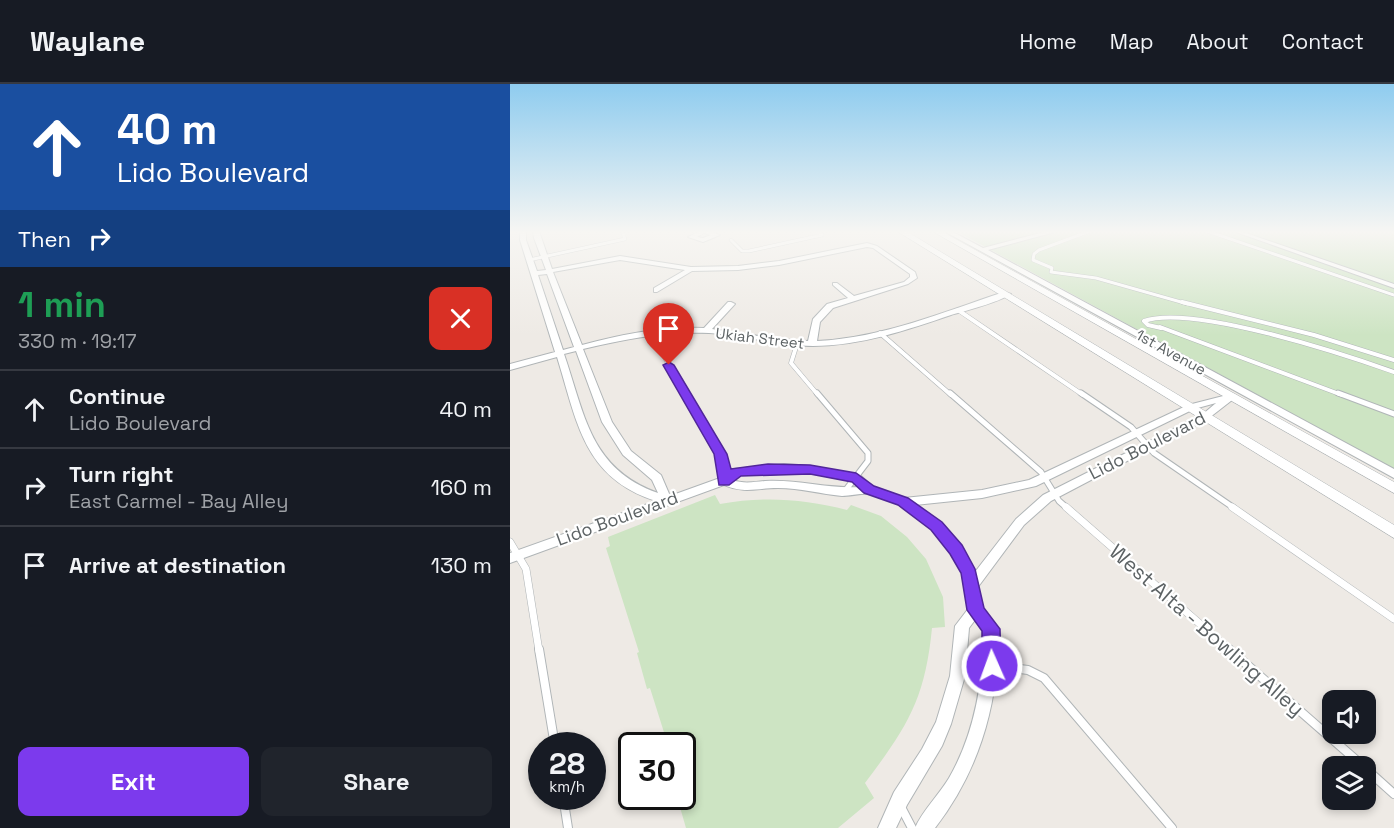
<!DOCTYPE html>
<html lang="en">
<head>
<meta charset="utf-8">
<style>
	:root { --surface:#171b24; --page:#20242c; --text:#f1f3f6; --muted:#9ea1a6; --line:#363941; --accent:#7c3aed }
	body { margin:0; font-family:"Space Grotesk",sans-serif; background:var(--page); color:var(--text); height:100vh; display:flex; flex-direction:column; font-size:22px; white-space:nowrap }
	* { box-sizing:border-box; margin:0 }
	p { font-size:20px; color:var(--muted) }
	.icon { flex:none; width:33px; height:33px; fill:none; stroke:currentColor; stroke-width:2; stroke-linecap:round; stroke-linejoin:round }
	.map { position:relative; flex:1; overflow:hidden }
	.drawer { display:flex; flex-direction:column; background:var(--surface); width:510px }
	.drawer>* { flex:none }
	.top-card { background:#1a4fa0; color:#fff; overflow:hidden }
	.fabs { position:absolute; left:812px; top:606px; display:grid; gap:12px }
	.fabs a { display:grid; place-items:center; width:54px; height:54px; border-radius:12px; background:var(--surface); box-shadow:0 3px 9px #0003; font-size:30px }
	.speed { position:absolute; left:18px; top:648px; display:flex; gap:12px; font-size:30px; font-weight:700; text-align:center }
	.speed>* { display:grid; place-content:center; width:78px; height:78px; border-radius:50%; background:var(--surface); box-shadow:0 3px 9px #0003; line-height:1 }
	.speed small { font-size:15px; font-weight:400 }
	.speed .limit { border:3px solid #111; border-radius:9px; background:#fff; color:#111 }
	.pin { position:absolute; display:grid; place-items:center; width:51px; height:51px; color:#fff; margin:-62px -26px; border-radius:50% 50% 50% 0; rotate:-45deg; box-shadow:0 0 6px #0007 }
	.pin .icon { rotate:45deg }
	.me { position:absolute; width:66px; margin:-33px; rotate:358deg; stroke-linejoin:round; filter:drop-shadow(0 0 4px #0008) }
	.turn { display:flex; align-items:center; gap:21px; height:126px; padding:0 18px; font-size:27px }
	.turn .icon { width:78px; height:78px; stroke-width:2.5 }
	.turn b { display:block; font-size:42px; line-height:51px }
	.then { display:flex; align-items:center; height:57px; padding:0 18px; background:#0003; gap:12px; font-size:22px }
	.round { display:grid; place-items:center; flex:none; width:63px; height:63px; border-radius:12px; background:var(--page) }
	.head { display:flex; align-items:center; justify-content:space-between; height:102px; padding:0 18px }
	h1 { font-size:36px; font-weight:600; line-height:45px; color:#1e9e55 }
	.primary-button { display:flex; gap:12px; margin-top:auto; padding:12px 18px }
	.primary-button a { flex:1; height:69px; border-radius:12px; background:var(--accent); color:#fff; font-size:24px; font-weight:600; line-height:69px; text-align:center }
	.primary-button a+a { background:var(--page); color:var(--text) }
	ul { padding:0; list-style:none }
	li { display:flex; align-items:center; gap:18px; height:78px; padding:0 18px; border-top:2px solid var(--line) }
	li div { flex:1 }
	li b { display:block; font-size:22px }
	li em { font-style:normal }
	header { display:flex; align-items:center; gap:36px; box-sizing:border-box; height:84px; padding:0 30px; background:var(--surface); border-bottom:2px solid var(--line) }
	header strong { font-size:28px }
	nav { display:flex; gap:33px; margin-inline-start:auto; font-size:21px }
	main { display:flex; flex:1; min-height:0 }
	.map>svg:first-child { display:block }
	.green { fill:#cde4c3 }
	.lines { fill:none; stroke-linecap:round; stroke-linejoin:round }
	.service-far4-casing { stroke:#b0b5b7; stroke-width:4 }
	.service-far3-casing { stroke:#b0b5b7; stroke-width:5 }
	.service-far2-casing { stroke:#b0b5b7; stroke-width:7 }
	.service-far1-casing { stroke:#b0b5b7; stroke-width:8 }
	.service-casing { stroke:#b0b5b7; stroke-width:10 }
	.minor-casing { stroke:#b0b5b7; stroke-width:2 }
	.secondary-casing { stroke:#b0b5b7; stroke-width:1 }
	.service-far4 { stroke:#fff; stroke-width:3 }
	.service-far3 { stroke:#fff; stroke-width:4 }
	.service-far2 { stroke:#fff; stroke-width:5 }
	.service-far1 { stroke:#fff; stroke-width:7 }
	.service { stroke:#fff; stroke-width:8 }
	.minor { fill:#fff; fill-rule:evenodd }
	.secondary { fill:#fff; fill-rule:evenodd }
	.route { fill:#7c3aed; stroke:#51269a; stroke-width:1.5 }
	.labels { text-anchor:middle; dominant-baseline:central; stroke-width:4.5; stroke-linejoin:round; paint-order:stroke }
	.far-street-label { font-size:15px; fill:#5d6365; stroke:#fff }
	.street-label { font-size:18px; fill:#5d6365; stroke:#fff }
	.near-street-label { font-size:21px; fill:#5d6365; stroke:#fff }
</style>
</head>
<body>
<header>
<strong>Waylane</strong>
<nav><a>Home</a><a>Map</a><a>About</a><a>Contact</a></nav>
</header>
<main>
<section class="drawer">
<div class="top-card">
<div class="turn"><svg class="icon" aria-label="ahead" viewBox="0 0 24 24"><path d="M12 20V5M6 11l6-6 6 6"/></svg><div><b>40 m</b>Lido Boulevard</div></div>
<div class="then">Then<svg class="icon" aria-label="right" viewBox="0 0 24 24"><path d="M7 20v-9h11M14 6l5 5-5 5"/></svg></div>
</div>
<div class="head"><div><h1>1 min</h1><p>330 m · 19:17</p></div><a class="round" style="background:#d93025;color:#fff"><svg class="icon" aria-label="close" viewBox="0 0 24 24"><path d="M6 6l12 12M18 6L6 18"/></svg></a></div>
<ul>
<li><svg class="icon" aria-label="ahead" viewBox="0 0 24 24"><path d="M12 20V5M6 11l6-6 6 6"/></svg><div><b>Continue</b><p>Lido Boulevard</p></div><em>40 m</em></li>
<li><svg class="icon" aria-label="right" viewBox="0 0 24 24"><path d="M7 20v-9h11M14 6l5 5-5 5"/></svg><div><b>Turn right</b><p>East Carmel - Bay Alley</p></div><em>160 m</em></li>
<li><svg class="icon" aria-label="arrive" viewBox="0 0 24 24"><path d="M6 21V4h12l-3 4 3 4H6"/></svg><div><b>Arrive at destination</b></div><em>130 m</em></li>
</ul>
<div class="primary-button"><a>Exit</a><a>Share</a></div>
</section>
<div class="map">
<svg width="884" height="744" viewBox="0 0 884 744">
	<rect width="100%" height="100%" fill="#eeeae5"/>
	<!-- green -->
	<g class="green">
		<path d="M446 147H884V385Z"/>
		<path d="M205 411 210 420C254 412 294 415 337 426L341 421 371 432 397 453 416 475 433 513 435 543 422 544C415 616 397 643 355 699L364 714 328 744H176L167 713 172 712V662L158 661 140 604 137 605 127 569 129 568 96 464 100 462 98 453Z"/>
	</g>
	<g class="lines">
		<defs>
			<g id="service-far4">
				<path d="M580 147 529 166 524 170 523 176 542 184 541 188 586 194 678 220"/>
				<path d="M697 147 884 211"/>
				<path d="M221 156 232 167H239L312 151 308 147"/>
				<path d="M19 176 115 155 112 147"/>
			</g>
			<g id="service-far3">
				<path d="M672 218 804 251 884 276"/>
				<path d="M448 226 573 311"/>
				<path d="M650 243 832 311"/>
				<path d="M651 244 638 241 634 237C682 220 833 270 884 288"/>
				<path d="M155 247 149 263 176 311"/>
				<path d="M370 249 441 311"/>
				<path d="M287 260 281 279 308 311"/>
			</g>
			<g id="service-far2">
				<path d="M175 309C190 335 216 366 214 397"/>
				<path d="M307 309 358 369V377L335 407"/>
				<path d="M440 309 531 388 549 417 557 424"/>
				<path d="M571 309 621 343 644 369 724 424"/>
				<path d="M828 309 884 330"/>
			</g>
			<g id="service-far1">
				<path d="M556 423 721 567"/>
				<path d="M722 423 884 535"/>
				<path d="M0 458 16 485 29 567"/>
			</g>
			<g id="service">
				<path d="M29 565 45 662"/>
				<path d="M719 565 853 682"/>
				<path d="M451 578 518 586 534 594 662 744"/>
				<path d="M855 684 884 710"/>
				<path d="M53 712 58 744"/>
				<path d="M391 723 402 744"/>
			</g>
			<g id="minor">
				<path d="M10 147H16V156L27 187 36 186 24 154 23 147H29L42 185 110 172 181 183 228 182 269 177 357 159 367 162 405 188 407 194 398 200 323 224 310 238 307 257C372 254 433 228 494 208L501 210C487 219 458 226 441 231 397 246 350 262 303 262 268 262 234 251 199 249 157 247 115 255 73 265L102 338 121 367 151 391 160 412 210 394 224 385 274 380 300 382 350 391 363 403 394 414 472 406 519 396 678 321 721 310 726 313 699 334 541 417 514 441 468 503C469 510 469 520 473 526 477 532 485 537 487 544 491 554 488 570 487 581 482 641 462 696 425 744H405C412 727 429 711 439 694 465 649 473 598 474 547L465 536 459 544 455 592 441 640 432 662 397 721 386 744H368L384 708 412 665 426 638 440 592 445 542 458 525C456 513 456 499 452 488 439 453 397 418 360 410 351 409 341 412 332 412 311 410 290 404 268 404 247 404 235 410 214 401L0 479V469L146 417C73 394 67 337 47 273L0 286V280L45 268 10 156ZM357 163 363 164 400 190V193L394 198 344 212 327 199H323V201L338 214 317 220 303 235 298 257 268 255 202 245 225 220 221 218H218L194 244C153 242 112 250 72 261L43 188 110 176 175 186 144 204V208H147L182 187 228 186 269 181ZM37 190 64 263 53 266 28 191ZM66 267 92 338 113 371 142 396 148 409C80 385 75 331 54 270ZM706 319 693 330 533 411 506 435 465 488 450 462 431 439 405 421 472 414 526 402 684 325ZM274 388C294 389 335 390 349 403 318 405 287 395 255 397 244 398 233 400 223 396L231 391Z"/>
				<path d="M190 147H199L210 151 193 158 178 153ZM194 149 201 151 193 154 187 153Z"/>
				<path d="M434 147H441L473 164 538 147H546L545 148 478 166 884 385V394Z"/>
				<path d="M723 147H730L884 200V204Z"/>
			</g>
			<g id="secondary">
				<path d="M387 147H396L884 441V454Z"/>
				<path d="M422 147H431L884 398V409Z"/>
			</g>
		</defs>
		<!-- service-far4 casing -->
		<use href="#service-far4" class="service-far4-casing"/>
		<!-- service-far3 casing -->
		<use href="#service-far3" class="service-far3-casing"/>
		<!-- service-far2 casing -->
		<use href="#service-far2" class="service-far2-casing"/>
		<!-- service-far1 casing -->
		<use href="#service-far1" class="service-far1-casing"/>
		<!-- service casing -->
		<use href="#service" class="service-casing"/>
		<!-- minor casing -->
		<use href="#minor" class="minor-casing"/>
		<!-- secondary casing -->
		<use href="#secondary" class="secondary-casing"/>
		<!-- service-far4 -->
		<use href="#service-far4" class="service-far4"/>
		<!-- service-far3 -->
		<use href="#service-far3" class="service-far3"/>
		<!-- service-far2 -->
		<use href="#service-far2" class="service-far2"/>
		<!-- service-far1 -->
		<use href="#service-far1" class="service-far1"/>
		<!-- service -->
		<use href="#service" class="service"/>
		<!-- minor -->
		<use href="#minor" class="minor"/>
		<!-- secondary -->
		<use href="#secondary" class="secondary"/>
	</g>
	<!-- sky -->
	<linearGradient id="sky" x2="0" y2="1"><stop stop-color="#8fccef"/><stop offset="0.59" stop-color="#f7f6f3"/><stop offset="1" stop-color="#f7f6f3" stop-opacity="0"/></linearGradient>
	<rect width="884" height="251" fill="url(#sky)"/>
	<!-- route -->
	<path class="route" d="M159 278 164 281 217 370 221 385 258 380 300 381 346 389 364 402 398 414 432 438 452 461 465 485 474 524 490 545 491 582 488 588 482 590 475 588 472 582V547L457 526 451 489 440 470 421 446 388 421 354 409 342 398 300 390 231 392 219 401H209L204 370 153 281Z"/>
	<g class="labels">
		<!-- far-street labels -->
		<g class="far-street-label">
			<text transform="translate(250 254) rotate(7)">Ukiah Street</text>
			<text transform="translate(661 268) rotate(29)">1st Avenue</text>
		</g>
		<!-- street labels -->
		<g class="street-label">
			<text transform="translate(637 361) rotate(-27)">Lido Boulevard</text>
			<text transform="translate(107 434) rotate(-20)">Lido Boulevard</text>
		</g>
		<!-- near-street labels -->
		<g class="near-street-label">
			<text transform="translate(697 546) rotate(41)">West Alta - Bowling Alley</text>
		</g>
	</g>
</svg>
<div class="fabs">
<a><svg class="icon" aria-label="sound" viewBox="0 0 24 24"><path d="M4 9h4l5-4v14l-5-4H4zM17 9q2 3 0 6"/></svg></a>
<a><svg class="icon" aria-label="layers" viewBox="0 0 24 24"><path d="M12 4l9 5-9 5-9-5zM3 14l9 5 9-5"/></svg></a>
</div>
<div class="speed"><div>28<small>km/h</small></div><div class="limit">30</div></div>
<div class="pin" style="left:159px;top:281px;background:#d93025"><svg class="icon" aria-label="arrive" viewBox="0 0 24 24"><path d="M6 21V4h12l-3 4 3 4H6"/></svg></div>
<svg class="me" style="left:482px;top:582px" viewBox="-20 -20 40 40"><circle r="17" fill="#7c3aed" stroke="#fff" stroke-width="3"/><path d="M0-11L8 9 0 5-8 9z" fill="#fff"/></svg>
</div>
</main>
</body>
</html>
